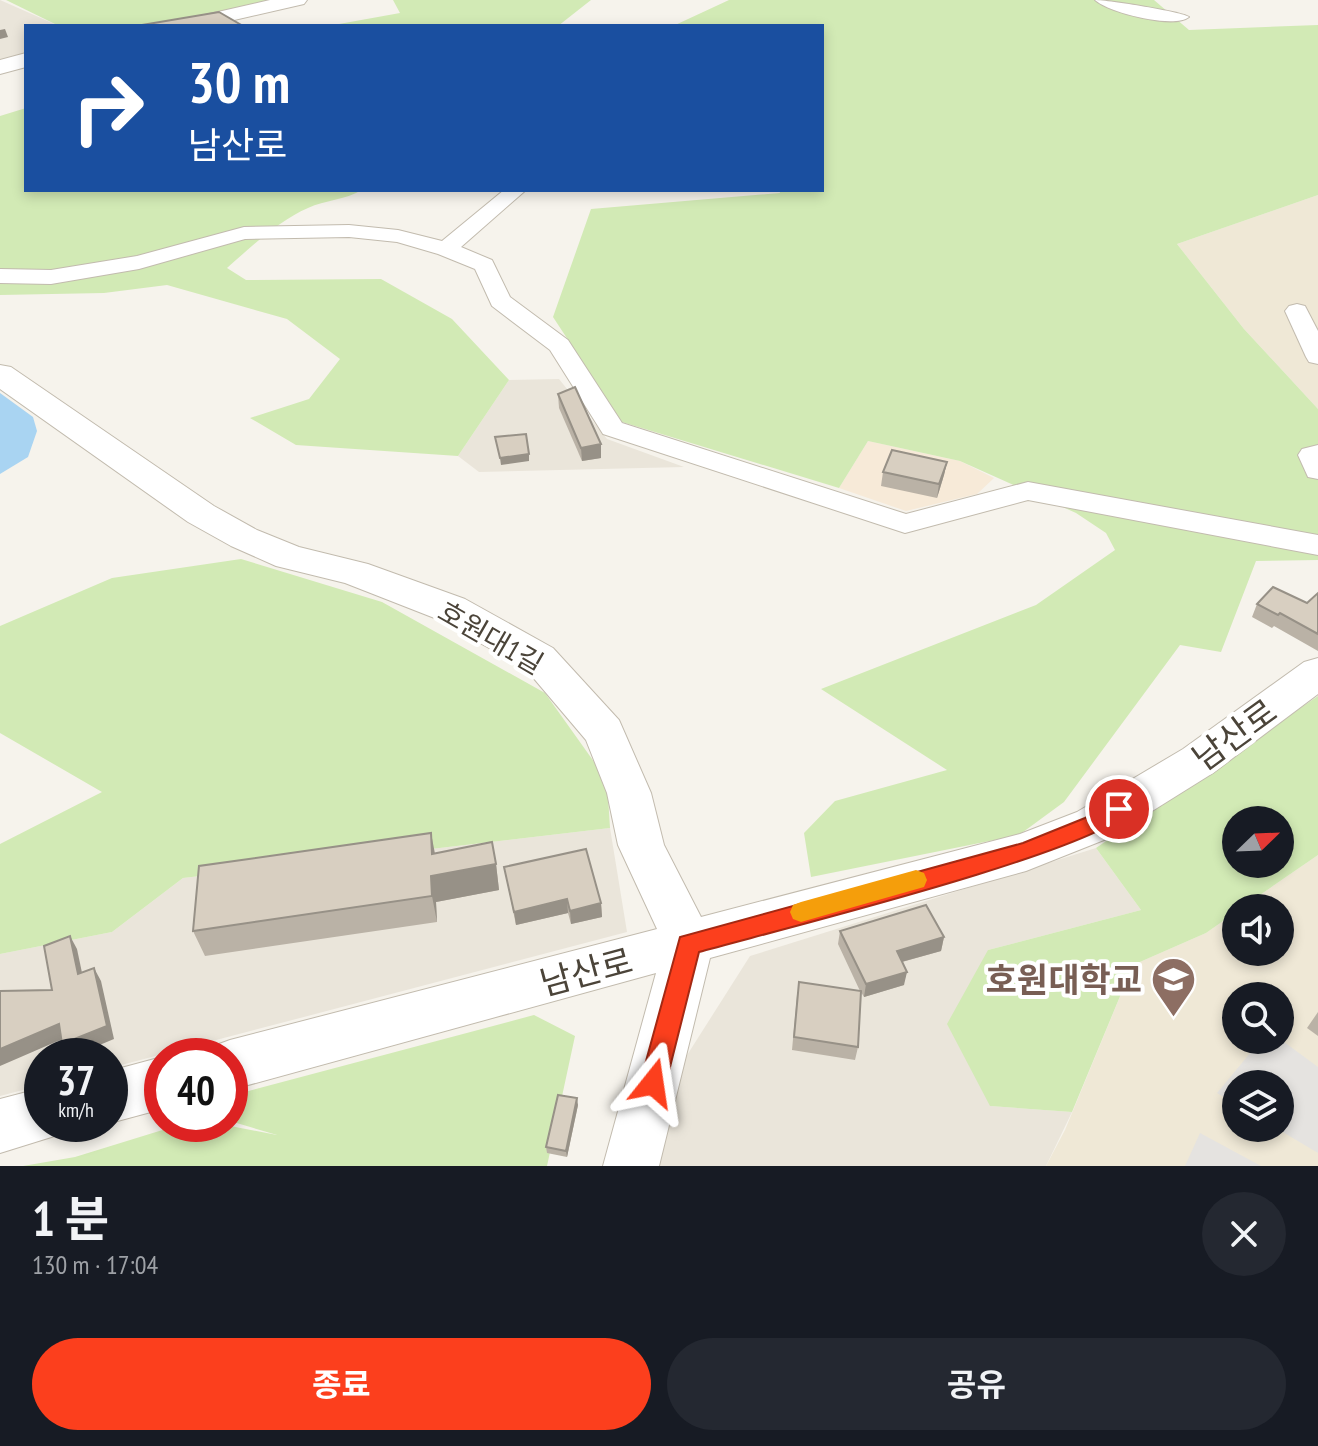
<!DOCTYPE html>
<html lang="ko">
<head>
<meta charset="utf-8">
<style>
	:root { --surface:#171b24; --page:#242831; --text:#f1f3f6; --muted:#9ea1a6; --accent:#fc3f1d }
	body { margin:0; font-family:"PT Sans Narrow","Noto Sans KR",sans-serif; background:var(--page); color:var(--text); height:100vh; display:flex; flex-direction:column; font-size:30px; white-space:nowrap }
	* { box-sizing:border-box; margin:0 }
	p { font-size:26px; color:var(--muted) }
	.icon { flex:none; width:44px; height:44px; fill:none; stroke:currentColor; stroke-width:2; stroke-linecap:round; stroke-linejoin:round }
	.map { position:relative; height:1166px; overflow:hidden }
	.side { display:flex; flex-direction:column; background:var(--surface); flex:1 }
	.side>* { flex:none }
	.top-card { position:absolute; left:24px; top:24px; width:800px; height:168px; border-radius:0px; box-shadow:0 4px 12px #0003; background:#1a4fa0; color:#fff; overflow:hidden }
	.needle { width:52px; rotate:67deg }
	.controls { position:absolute; left:1222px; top:806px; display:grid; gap:16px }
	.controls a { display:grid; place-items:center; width:72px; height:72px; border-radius:50%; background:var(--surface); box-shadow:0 4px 12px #0003; font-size:40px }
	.speed { position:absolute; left:24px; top:1038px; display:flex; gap:16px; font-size:40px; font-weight:700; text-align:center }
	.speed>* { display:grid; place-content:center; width:104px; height:104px; border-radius:50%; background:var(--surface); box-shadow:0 4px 12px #0003; line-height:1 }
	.speed small { font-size:20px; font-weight:400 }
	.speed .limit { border:12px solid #d22; background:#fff; color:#111 }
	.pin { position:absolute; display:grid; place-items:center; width:68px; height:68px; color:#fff; margin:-34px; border:4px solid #fff; border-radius:50%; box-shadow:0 2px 8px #0007 }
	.me { position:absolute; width:88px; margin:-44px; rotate:15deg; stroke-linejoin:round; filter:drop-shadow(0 0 6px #0008) }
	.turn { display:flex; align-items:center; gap:28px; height:168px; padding:0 32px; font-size:36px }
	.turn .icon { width:104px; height:104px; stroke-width:2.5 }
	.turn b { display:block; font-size:56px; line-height:68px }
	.round { display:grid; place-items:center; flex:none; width:84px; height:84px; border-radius:42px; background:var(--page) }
	.head { display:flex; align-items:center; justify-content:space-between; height:136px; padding:0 32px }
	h1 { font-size:48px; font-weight:700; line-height:60px }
	.button { display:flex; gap:16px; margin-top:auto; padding:16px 32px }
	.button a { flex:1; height:92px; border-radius:48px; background:var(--accent); color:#fff; font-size:32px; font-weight:700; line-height:92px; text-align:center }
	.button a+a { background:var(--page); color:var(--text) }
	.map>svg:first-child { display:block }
	.residential { fill:#eae5da }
	.commercial { fill:#f7ead8 }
	.education { fill:#efe8d6; fill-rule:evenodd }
	.green { fill:#d2eab5; fill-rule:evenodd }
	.parking { fill:#e5e3e0 }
	.water { fill:#a9d4f2 }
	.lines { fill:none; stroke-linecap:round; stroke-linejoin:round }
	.minor-casing { stroke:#c2bbae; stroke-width:2 }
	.tertiary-casing { stroke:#c2bbae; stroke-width:2 }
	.minor { fill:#fff; fill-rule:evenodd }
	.tertiary { fill:#fff; fill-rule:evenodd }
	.wall { fill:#bab2a6 }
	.shaded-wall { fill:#979187 }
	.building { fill:#d8cfc1; stroke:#979187; stroke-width:2 }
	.route { fill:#fc3f1d; stroke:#a42913; stroke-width:2 }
	.slow { fill:#f59e0b }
	.labels { text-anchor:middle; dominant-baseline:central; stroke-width:8; stroke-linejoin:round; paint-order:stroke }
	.street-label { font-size:28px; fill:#4b4439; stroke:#fff }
	.near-street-label { font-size:34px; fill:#4b4439; stroke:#fff }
	.near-education-label { font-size:34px; font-weight:bold; fill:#785e54; stroke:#fff; text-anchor:end }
</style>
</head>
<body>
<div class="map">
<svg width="1318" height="1166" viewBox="0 0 1318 1166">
	<rect width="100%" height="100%" fill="#f6f3ec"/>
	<!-- residential -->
	<g class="residential">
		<path d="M0 0 59 26H26V59L0 66Z"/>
		<path d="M559 379 607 439 684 467 479 472 458 456 509 380Z"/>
		<path d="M610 828 627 932 110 1068V1056H42V1085L0 1096V954L112 932 183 878Z"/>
		<path d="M1096 848 1141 910 988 950 990 1106 1072 1112 1046 1166H644L663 1093 750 956Z"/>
	</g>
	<!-- commercial -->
	<path class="commercial" d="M868 441 960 461 994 478 977 494 906 511 839 488Z"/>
	<!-- education -->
	<g class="education">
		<path d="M1318 195V409L1244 329 1177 244Z"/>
		<path d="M1318 855V1166H1046L1065 1130 1133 965 1206 933 1236 912V952H1280V908H1241ZM1236 996H1280V1040H1236ZM1236 1084H1280V1128H1236Z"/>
	</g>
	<!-- green -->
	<g class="green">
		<path d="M6 0H279L161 26H59Z"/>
		<path d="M393 0H591L558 26H328L400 13Z"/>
		<path d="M729 0H1154L1189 30 1318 25V195L1177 244 1244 329 1318 409V560L1256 561 1221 652 1180 645 1064 802 1019 835 811 877 804 833 835 801 947 770 821 689 1036 605 1115 550 1106 533 1076 513 960 461 868 441 839 488 622 422 553 317 591 209 780 193 779 190H822V26H673Z"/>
		<path d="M26 108V190H362C345 200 325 200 308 208 278 221 251 247 227 268L246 280 381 279 452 319 509 380 458 456 296 445 250 418 309 399 340 359 287 319 167 285 104 293 0 295V116Z"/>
		<path d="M241 559 382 602 545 693 607 780 610 828 183 878 112 932 0 954V844L102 792 0 733V626L112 578Z"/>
		<path d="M1318 696V855L1241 908H1236V912L1206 933 1133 965 1072 1112 990 1106 947 1024 988 950 1141 910 1096 848ZM1236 820H1280V864H1236Z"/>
		<path d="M534 1015 575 1036 547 1166H23L75 1157 182 1124H220L277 1135 230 1121V1096Z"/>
	</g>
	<!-- parking -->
	<g class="parking">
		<path d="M1280 1039 1318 1067V1153L1276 1128H1280V1084H1236V1104L1217 1093 1261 1040Z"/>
		<path d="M1200 1133 1261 1166H1185Z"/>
	</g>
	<!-- water -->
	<path class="water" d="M0 393 33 417 37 431 28 457 0 474Z"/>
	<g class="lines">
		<defs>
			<g id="minor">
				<path d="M1095 0C1108 0 1183 12 1189 17 1174 29 1109 13 1095 0Z"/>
				<path d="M504 190H526L461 247 492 260 510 297 568 340 622 423 906 514 1028 482 1318 535V555L1028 500 905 533 603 434 550 350 492 306 475 269 438 254 397 242 349 237 245 239 139 269 51 284 0 283V269L51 270 137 256 244 227 349 225 398 230 442 241Z"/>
				<path d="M1297 304 1305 306 1318 331V364L1309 362 1306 357 1285 311 1289 306Z"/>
				<path d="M1318 445V479L1308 477 1298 455 1302 449Z"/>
			</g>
			<g id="tertiary">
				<path d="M270 0H307L304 4 208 26H171L174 22Z"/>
				<path d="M26 53V67L0 74V60Z"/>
				<path d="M0 365 11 367 214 506 257 530 299 547 368 564 465 599 553 648 619 720 651 793 664 845 701 917 1020 834 1077 812 1183 749 1304 662 1318 658V694L1213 773 1109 838 1026 871 710 958 659 1166H603L656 973 230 1090V1056H207L211 1047 230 1040 657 929 618 845 607 793 586 740 525 668 437 619 345 583 276 566 231 546 188 522 0 389Z"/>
				<path d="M162 1057V1109L110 1123V1071Z"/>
				<path d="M42 1088V1124H65L61 1134 0 1153V1099Z"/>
			</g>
		</defs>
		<!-- minor casing -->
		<use href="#minor" class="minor-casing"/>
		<!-- tertiary casing -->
		<use href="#tertiary" class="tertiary-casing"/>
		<!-- minor -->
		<use href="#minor" class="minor"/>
		<!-- tertiary -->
		<use href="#tertiary" class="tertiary"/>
	</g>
	<!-- wall -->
	<g class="wall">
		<path d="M558 394 601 444V458L582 461 559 408Z"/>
		<path d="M947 462 944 475 937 498 881 486 883 472Z"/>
		<path d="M1318 593V651L1274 626 1272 628 1252 617 1257 604 1307 603Z"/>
		<path d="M435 854 496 864 499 890 436 902 437 922 205 956 193 931Z"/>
		<path d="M504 867 601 903 602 917 571 924 568 913 516 925Z"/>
		<path d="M840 931 944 937 941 951 902 962 904 985 864 997 861 992 858 1047 855 1060 792 1050 797 995 860 991 838 944Z"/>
		<path d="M1318 1012V1036L1307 1028Z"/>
		<path d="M578 1105 567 1157 547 1153 546 1147Z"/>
	</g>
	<!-- shaded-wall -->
	<g class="shaded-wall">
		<path d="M5 29 8 37 0 39V30Z"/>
		<path d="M601 444V458L582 461 581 448Z"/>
		<path d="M529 454V461L501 465 500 458Z"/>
		<path d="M947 462 944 475 937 498 939 484Z"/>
		<path d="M431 833 436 859 496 864 499 890 436 902 437 922 432 896Z"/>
		<path d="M567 899 568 913 516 925 514 912Z"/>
		<path d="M601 903 602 917 571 924 570 911Z"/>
		<path d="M70 936 77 949 85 987 78 974Z"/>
		<path d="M944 937 941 951 894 964 897 951Z"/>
		<path d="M94 968 101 981 114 1039 73 1056H70L62 1044Z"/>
		<path d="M907 972 904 985 864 997 866 984Z"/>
		<path d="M59 1024 67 1037 0 1066V1049Z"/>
		<path d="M577 1098 578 1105 567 1157 566 1151Z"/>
	</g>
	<!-- building -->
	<g class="building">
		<path d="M219 12 243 26H136Z"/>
		<path d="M575 387 601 444 581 448 558 394Z"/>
		<path d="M526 434 529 454 500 458 495 437Z"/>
		<path d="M892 450 947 462 939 484 883 472Z"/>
		<path d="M1273 587 1307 603 1318 593V634L1280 613 1278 615 1257 604Z"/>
		<path d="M431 833 432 854 492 842 496 864 431 876 432 896 193 931 199 866Z"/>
		<path d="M586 849 601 903 570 911 567 899 514 912 504 867Z"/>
		<path d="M926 905 944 937 897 951 907 972 866 984 840 931Z"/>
		<path d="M70 936 78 974 94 968 107 1026 62 1044 59 1024 0 1049V991L52 990 44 946Z"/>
		<path d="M799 982 861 991 858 1047 794 1037Z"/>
		<path d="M558 1095 577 1098 566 1151 546 1147Z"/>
	</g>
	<!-- route -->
	<path class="route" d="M1119 800 1127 803 1130 809C1109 849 762 934 699 952L666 1083 662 1092 653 1095 644 1092 640 1083 680 937 1023 843 1085 818Z"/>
	<!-- slow -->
	<path class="slow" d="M916 870 924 873 927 880 924 887 801 922 793 919 790 912 793 905 801 902Z"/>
	<!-- icons -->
	<defs>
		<symbol id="university-pin" viewBox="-11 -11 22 30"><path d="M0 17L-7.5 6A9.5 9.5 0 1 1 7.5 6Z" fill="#8d6e63" stroke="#fff"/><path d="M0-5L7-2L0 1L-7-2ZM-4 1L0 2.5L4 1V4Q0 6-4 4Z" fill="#fff"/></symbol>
	</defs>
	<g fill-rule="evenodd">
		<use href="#university-pin" x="1148" y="954" width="51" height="69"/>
	</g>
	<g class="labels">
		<!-- street labels -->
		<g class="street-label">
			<text transform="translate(491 637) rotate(30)">호원대1길</text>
		</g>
		<!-- near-street labels -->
		<g class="near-street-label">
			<text transform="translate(1234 734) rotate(-36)">남산로</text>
			<text transform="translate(586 971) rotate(-15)">남산로</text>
		</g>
		<!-- near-education labels -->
		<g class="near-education-label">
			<text x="1142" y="979">호원대학교</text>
		</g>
	</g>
</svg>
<div class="controls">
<a><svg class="needle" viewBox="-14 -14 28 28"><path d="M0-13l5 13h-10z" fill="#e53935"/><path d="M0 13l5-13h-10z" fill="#9ea1a6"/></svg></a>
<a><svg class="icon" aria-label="sound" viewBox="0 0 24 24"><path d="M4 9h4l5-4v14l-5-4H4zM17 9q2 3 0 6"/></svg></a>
<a><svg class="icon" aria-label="search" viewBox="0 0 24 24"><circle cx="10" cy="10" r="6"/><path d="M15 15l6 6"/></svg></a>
<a><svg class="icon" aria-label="layers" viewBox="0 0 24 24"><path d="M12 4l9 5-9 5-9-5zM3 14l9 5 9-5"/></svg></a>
</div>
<div class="speed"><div>37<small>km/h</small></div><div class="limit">40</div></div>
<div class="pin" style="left:1119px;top:809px;background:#d93025"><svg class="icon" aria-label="arrive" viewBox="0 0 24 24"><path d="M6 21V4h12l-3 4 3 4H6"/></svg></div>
<svg class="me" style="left:653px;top:1083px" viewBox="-20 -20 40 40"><path d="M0-17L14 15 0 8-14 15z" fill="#fc3f1d" stroke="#fff" stroke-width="4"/></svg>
<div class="top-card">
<div class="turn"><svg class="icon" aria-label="right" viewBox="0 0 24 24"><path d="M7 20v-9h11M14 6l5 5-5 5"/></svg><div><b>30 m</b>남산로</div></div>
</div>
</div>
<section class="side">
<div class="head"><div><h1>1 분</h1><p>130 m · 17:04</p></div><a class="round"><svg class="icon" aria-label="close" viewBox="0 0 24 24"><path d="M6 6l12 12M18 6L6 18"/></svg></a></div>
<div class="button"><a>종료</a><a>공유</a></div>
</section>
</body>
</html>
